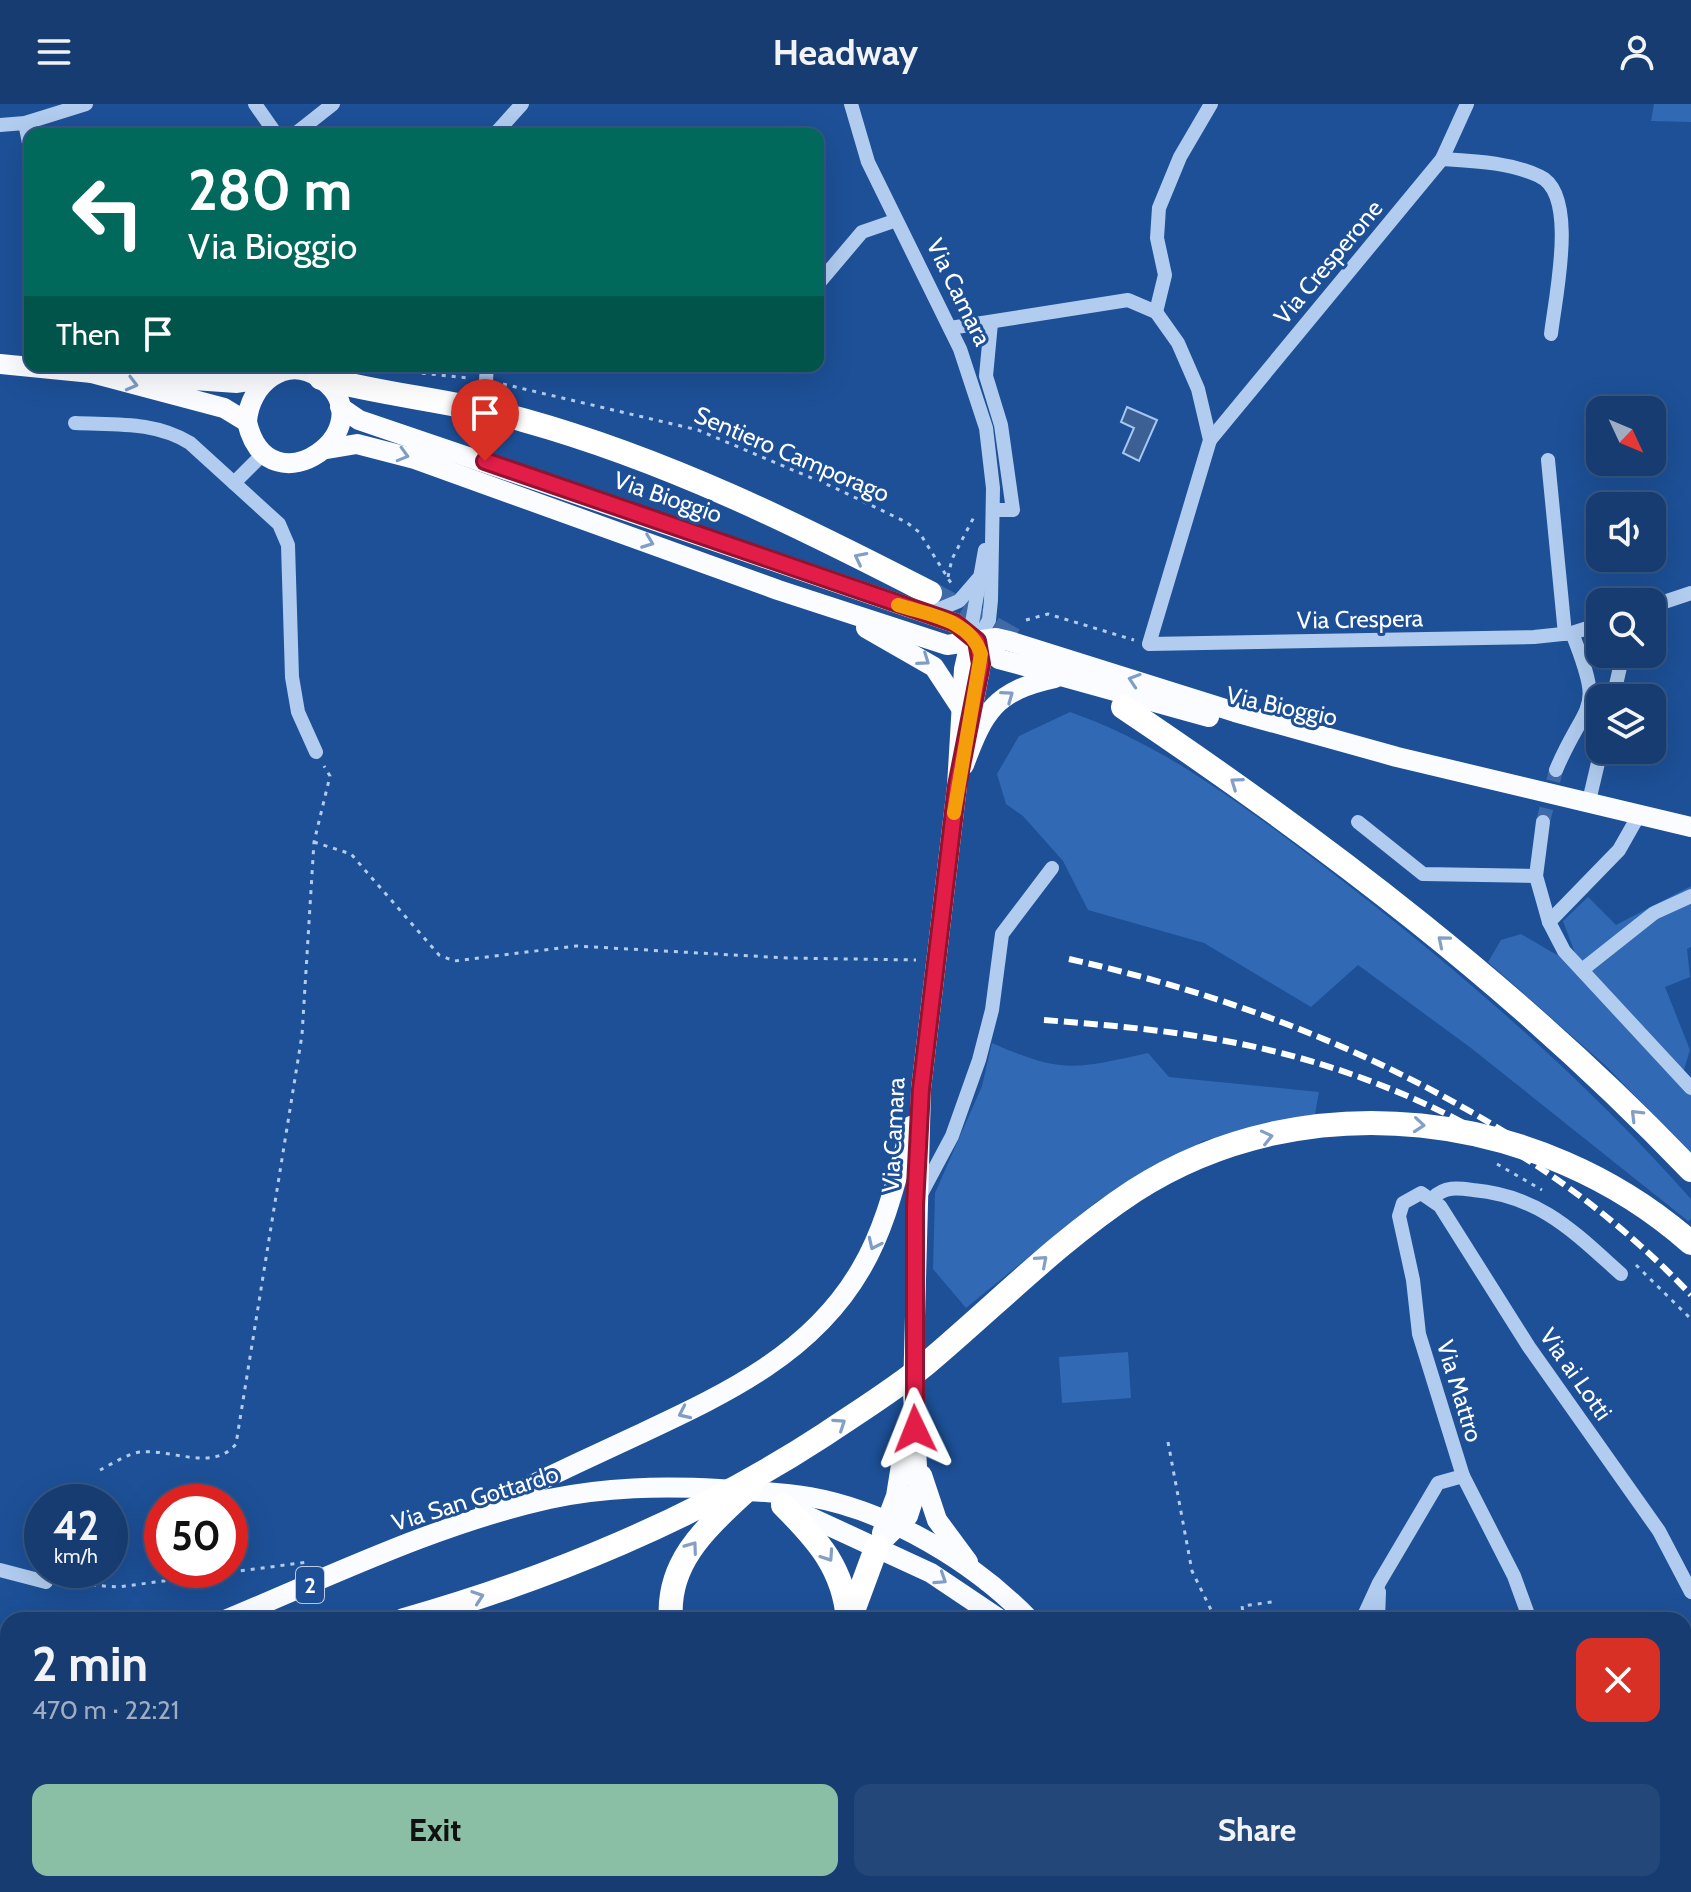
<!DOCTYPE html>
<html lang="en">
<head>
<meta charset="utf-8">
<style>
	:root { --surface:#163c71; --page:#234779; --text:#f1f3f6; --muted:#9eadc3; --line:#355684; --accent:#8abfa5 }
	body { margin:0; font-family:Cabin,sans-serif; background:var(--page); color:var(--text); height:100vh; display:flex; flex-direction:column; font-size:30px; white-space:nowrap }
	* { box-sizing:border-box; margin:0 }
	p { font-size:26px; color:var(--muted) }
	.icon { flex:none; width:44px; height:44px; fill:none; stroke:currentColor; stroke-width:2; stroke-linecap:round; stroke-linejoin:round }
	.map { position:relative; flex:1; overflow:hidden }
	.panel { position:absolute; left:0px; top:1508px; width:1692px; height:280px; display:flex; flex-direction:column; background:var(--surface); border-radius:24px 24px 0 0; box-shadow:0 8px 32px #0002,0 0 0 2px var(--line) }
	.panel>* { flex:none }
	.banner { position:absolute; left:24px; top:24px; width:800px; height:244px; border-radius:16px; box-shadow:0 8px 32px #0002,0 0 0 2px var(--line); background:#00695c; color:#fff; overflow:hidden }
	.needle { width:52px; rotate:134deg }
	.controls { position:absolute; left:1586px; top:292px; display:grid; gap:16px }
	.controls a { display:grid; place-items:center; width:80px; height:80px; border-radius:16px; background:var(--surface); box-shadow:0 8px 32px #0002,0 0 0 2px var(--line); font-size:40px }
	.speed { position:absolute; left:24px; top:1380px; display:flex; gap:16px; font-size:40px; font-weight:700; text-align:center }
	.speed>* { display:grid; place-content:center; width:104px; height:104px; border-radius:50%; background:var(--surface); box-shadow:0 8px 32px #0002,0 0 0 2px var(--line); line-height:1 }
	.speed small { font-size:20px; font-weight:400 }
	.speed .limit { border:12px solid #d22; background:#fff; color:#111 }
	.pin { position:absolute; display:grid; place-items:center; width:68px; height:68px; color:#fff; margin:-82px -34px; border-radius:50% 50% 50% 0; rotate:-45deg; box-shadow:0 0 8px #0007 }
	.pin .icon { rotate:45deg }
	.me { position:absolute; width:88px; margin:-44px; rotate:358deg; stroke-linejoin:round; filter:drop-shadow(0 0 6px #0008) }
	.turn { display:flex; align-items:center; gap:28px; height:168px; padding:0 32px; font-size:36px }
	.turn .icon { width:104px; height:104px; stroke-width:2.5 }
	.turn b { display:block; font-size:56px; line-height:68px }
	.then { display:flex; align-items:center; height:76px; padding:0 32px; background:#0003; gap:16px; font-size:30px }
	.round { display:grid; place-items:center; flex:none; width:84px; height:84px; border-radius:16px; background:var(--page) }
	.head { display:flex; align-items:center; justify-content:space-between; height:136px; padding:0 32px }
	h1 { font-size:48px; font-weight:700; line-height:60px }
	.primary-button { display:flex; gap:16px; margin-top:auto; padding:16px 32px }
	.primary-button a { flex:1; height:92px; border-radius:16px; background:var(--accent); color:#111; font-size:32px; font-weight:700; line-height:92px; text-align:center }
	.primary-button a+a { background:var(--page); color:var(--text) }
	header { display:flex; justify-content:space-between; align-items:center; height:104px; padding:0 32px; background:var(--surface); font-size:36px; font-weight:700 }
	.map>svg:first-child { display:block }
	.green { fill:#3169b4 }
	.water { fill:#3d6094; stroke:#a5c7f1; stroke-width:2 }
	.lines { fill:none; stroke-linecap:round; stroke-linejoin:round }
	.minor-tunnel { stroke:#3f6aa7; stroke-width:14; stroke-dasharray:14 7; stroke-linecap:butt }
	.highway-tunnel { stroke:#3f6aa7; stroke-width:24; stroke-dasharray:24 12; stroke-linecap:butt }
	.path { stroke:#b1ccef; stroke-width:3; stroke-dasharray:4 6; stroke-linecap:butt }
	.minor { stroke:#b1ccef; stroke-width:14 }
	.major { stroke:#fafcff; stroke-width:20 }
	.highway { stroke:#fff; stroke-width:24 }
	.rail { stroke:#fff; stroke-width:6; stroke-dasharray:14 6; stroke-linecap:butt }
	.oneway { stroke:#809dc6 }
	.oneway2 { stroke:#839fc6 }
	.route-casing { stroke:#92132f; stroke-width:20 }
	.route { stroke:#e11d48; stroke-width:14 }
	.slow { stroke:#f59e0b; stroke-width:14 }
	.labels { text-anchor:middle; dominant-baseline:central; stroke-width:6; stroke-linejoin:round; paint-order:stroke }
	.shield { fill:#1d5097; stroke:#bbcae0; stroke-width:2 }
	.shield-label { font-size:22px; font-weight:bold; fill:#fff }
	.street-label { font-size:24px; fill:#fff; stroke:#1d5097 }
</style>
</head>
<body>
<header><svg class="icon" aria-label="menu" viewBox="0 0 24 24"><path d="M4 6h16M4 12h16M4 18h16"/></svg>Headway<svg class="icon" aria-label="person" viewBox="0 0 24 24"><circle cx="12" cy="8" r="4"/><path d="M4 21q1-7 8-7t8 7"/></svg></header>
<div class="map">
<svg width="1691" height="1788" viewBox="0 0 1691 1788">
	<rect width="100%" height="100%" fill="#1d5097"/>
	<!-- green -->
	<g class="green">
		<path d="M1654 0H1691V18L1651 17Z"/>
		<path d="M1070 608C1162 640 1241 700 1318 758 1452 860 1579 969 1691 1095V1115L1688 1117 1471 944 1358 861 1311 903 1204 839 1088 806 1063 757 1023 712 1006 700 997 670 1019 632Z"/>
		<path d="M1691 782V843L1687 845 1690 873 1665 883 1690 946 1682 972 1691 982V1050L1607 963 1488 858 1501 836 1521 830 1581 865 1563 817 1588 793 1616 821Z"/>
		<path d="M992 939C1062 970 1075 965 1148 949L1169 973 1319 988 1315 1010 1203 1037 1096 1098 966 1204 933 1165 935 1089 982 982Z"/>
		<path d="M1128 1248 1131 1294 1062 1299 1059 1253Z"/>
		<path d="M8 1621V1780H418L390 1788H0V1623Z"/>
	</g>
	<!-- water -->
	<path class="water" d="M1127 303 1157 316 1139 357 1123 349 1134 324 1121 318Z"/>
	<g class="lines">
		<!-- minor-tunnel -->
		<path class="minor-tunnel" d="M1543 718 1556 666"/>
		<!-- highway-tunnel -->
		<path class="highway-tunnel" d="M930 489 1023 541"/>
		<!-- path -->
		<g class="path">
			<path d="M392 266 468 274"/>
			<path d="M503 280 698 326 833 383 906 418 919 428 951 479"/>
			<path d="M948 473 952 455 975 411"/>
			<path d="M1026 516 1048 510 1134 536"/>
			<path d="M314 738 351 750 439 851 454 857 576 842 787 854 916 856"/>
			<path d="M1497 1060 1542 1086"/>
			<path d="M1636 1161 1691 1215"/>
			<path d="M1168 1338 1192 1467 1216 1516"/>
			<path d="M100 1366C112 1360 128 1349 141 1348 172 1345 213 1368 236 1340L302 931 314 738 330 672 324 662"/>
			<path d="M62 1479 118 1483 308 1458"/>
			<path d="M1244 1516 1242 1502 1272 1498"/>
			<path d="M1109 1788 1110 1780"/>
		</g>
		<!-- minor -->
		<g class="minor">
			<path d="M255 0 276 30"/>
			<path d="M851 0 868 58 960 245 986 324 993 384 991 496 989 516 977 537"/>
			<path d="M25 19 30 44"/>
			<path d="M0 21 25 19 86 0"/>
			<path d="M295 30 333 0"/>
			<path d="M495 30 522 0"/>
			<path d="M1442 55C1474 57 1509 58 1539 72 1579 89 1555 194 1551 230"/>
			<path d="M818 180 862 128 894 117"/>
			<path d="M1156 208 1165 171 1157 134 1159 104 1180 53 1211 0"/>
			<path d="M991 219 986 272 1001 321 1013 406H993"/>
			<path d="M950 224 1128 196 1156 208 1178 239 1198 285 1210 336 1149 540 1534 533 1572 529 1600 520"/>
			<path d="M739 262H748"/>
			<path d="M486 276 487 262"/>
			<path d="M75 319C115 321 154 317 190 339L279 420 288 441 292 573 298 608 316 648"/>
			<path d="M1210 336 1442 55 1467 0"/>
			<path d="M1548 356 1565 530"/>
			<path d="M234 379 264 349"/>
			<path d="M1652 502 1691 489"/>
			<path d="M928 510 959 497 978 475"/>
			<path d="M976 535 972 519 985 446"/>
			<path d="M1613 594 1623 550"/>
			<path d="M1556 666C1587 593 1605 612 1572 529"/>
			<path d="M1589 697 1601 646"/>
			<path d="M1640 709 1619 746 1549 818 1564 847 1691 984"/>
			<path d="M1358 718 1423 770 1536 772"/>
			<path d="M1543 718 1536 772 1549 818"/>
			<path d="M1582 866 1654 809 1691 792"/>
			<path d="M920 1092 952 1032 979 956 992 906 1002 830 1052 764"/>
			<path d="M1433 1094C1445 1082 1458 1084 1473 1086 1540 1092 1573 1127 1621 1170"/>
			<path d="M1463 1372 1514 1472 1530 1516"/>
			<path d="M0 1466 46 1478"/>
			<path d="M1362 1516 1379 1479 1438 1379 1463 1372 1419 1230 1413 1176 1399 1112 1403 1099 1421 1089 1440 1102 1529 1243 1659 1427 1691 1488"/>
			<path d="M1378 1516 1379 1488"/>
			<path d="M1684 1715 1691 1716"/>
			<path d="M1366 1788V1780"/>
			<path d="M1551 1788V1780"/>
		</g>
		<!-- major -->
		<g class="major">
			<path d="M0 260 92 269"/>
			<path d="M340 303 359 316 955 519 999 555 1209 613"/>
			<path d="M247 318C249 281 285 250 320 274 390 322 269 412 247 318L224 304 92 269 237 279 268 274"/>
			<path d="M327 345 357 340 415 355 778 486 947 541 996 534 1009 537 1235 608 1397 653 1691 723"/>
			<path d="M866 524 934 563 961 604"/>
			<path d="M972 607 981 560 977 537"/>
			<path d="M964 661C984 607 995 587 1055 574"/>
			<path d="M922 1371 937 1416 968 1458"/>
			<path d="M786 1402 931 1469 1001 1516"/>
			<path d="M485 1403C537 1378 588 1354 640 1330 725 1290 812 1250 861 1165 887 1121 897 1071 911 1022"/>
			<path d="M882 1429 896 1392 907 1324"/>
			<path d="M877 1442 908 1412 918 1381 913 1289 921 985 957 682 964 565 967 552 977 537"/>
			<path d="M225 1516C331 1472 437 1420 549 1395 606 1383 661 1382 719 1385 749 1387 780 1388 810 1393 889 1407 974 1458 1030 1516"/>
			<path d="M0 1585 8 1583"/>
			<path d="M1149 1780 1153 1788"/>
			<path d="M1204 1788 1208 1780"/>
		</g>
		<!-- highway -->
		<g class="highway">
			<path d="M321 274C388 292 457 297 523 316 667 356 798 421 930 489"/>
			<path d="M1123 603C1327 740 1521 888 1691 1066"/>
			<path d="M783 1401C818 1436 844 1465 848 1516"/>
			<path d="M850 1515 877 1442"/>
			<path d="M404 1516C549 1475 697 1414 824 1331 858 1308 894 1286 926 1260 995 1202 1058 1137 1134 1087 1306 976 1541 1006 1691 1139"/>
			<path d="M671 1516C666 1455 711 1420 751 1382"/>
			<path d="M0 1612 8 1611"/>
		</g>
		<!-- rail -->
		<g class="rail">
			<path d="M1069 855C1226 890 1371 945 1508 1030"/>
			<path d="M1044 916C1106 921 1169 926 1231 938 1407 971 1568 1061 1691 1191"/>
		</g>
	</g>
	<!-- one-way arrows -->
	<defs><path id="oneway-chevron" d="M-2-3.5L2.5 0L-2 3.5" fill="none" stroke-width="1.6" stroke-linecap="round" stroke-linejoin="round" transform="scale(2)"/></defs>
	<g class="oneway">
		<use href="#oneway-chevron" transform="translate(132 280) rotate(15)"/>
		<use href="#oneway-chevron" transform="translate(403 351) rotate(16)"/>
		<use href="#oneway-chevron" transform="translate(648 438) rotate(21)"/>
		<use href="#oneway-chevron" transform="translate(924 556) rotate(35)"/>
		<use href="#oneway-chevron" transform="translate(1134 576) rotate(-162)"/>
		<use href="#oneway-chevron" transform="translate(1008 592) rotate(-36)"/>
		<use href="#oneway-chevron" transform="translate(874 1140) rotate(115)"/>
		<use href="#oneway-chevron" transform="translate(684 1309) rotate(155)"/>
		<use href="#oneway-chevron" transform="translate(941 1475) rotate(33)"/>
	</g>
	<g class="oneway2">
		<use href="#oneway-chevron" transform="translate(860 454) rotate(-153)"/>
		<use href="#oneway-chevron" transform="translate(1236 679) rotate(-145)"/>
		<use href="#oneway-chevron" transform="translate(1443 837) rotate(-140)"/>
		<use href="#oneway-chevron" transform="translate(1636 1011) rotate(-135)"/>
		<use href="#oneway-chevron" transform="translate(1419 1021) rotate(5)"/>
		<use href="#oneway-chevron" transform="translate(1267 1033) rotate(-13)"/>
		<use href="#oneway-chevron" transform="translate(1042 1157) rotate(-41)"/>
		<use href="#oneway-chevron" transform="translate(840 1320) rotate(-34)"/>
		<use href="#oneway-chevron" transform="translate(692 1443) rotate(-54)"/>
		<use href="#oneway-chevron" transform="translate(828 1452) rotate(56)"/>
		<use href="#oneway-chevron" transform="translate(478 1493) rotate(-19)"/>
	</g>
	<g class="lines">
		<defs>
			<path id="route" d="M485 357 955 519 977 537 981 560 957 682 921 985 915 1102V1325"/>
		</defs>
		<!-- route casing -->
		<use href="#route" class="route-casing"/>
		<!-- route -->
		<use href="#route" class="route"/>
		<!-- slow -->
		<path class="slow" d="M898 501C928 511 970 515 981 550L954 709"/>
	</g>
	<g class="labels">
		<!-- shield labels -->
		<rect class="shield" x="296" y="1463" width="28" height="36" rx="6"/>
		<g class="shield-label">
			<text x="310" y="1481">2</text>
		</g>
		<!-- street labels -->
		<g class="street-label">
			<text transform="translate(1328 158) rotate(-50)">Via Cresperone</text>
			<text transform="translate(959 188) rotate(64)">Via Camara</text>
			<text transform="translate(792 350) rotate(23)">Sentiero Camporago</text>
			<text transform="translate(668 393) rotate(19)">Via Bioggio</text>
			<text transform="translate(1360 515) rotate(-1)">Via Crespera</text>
			<text transform="translate(1282 602) rotate(12)">Via Bioggio</text>
			<text transform="translate(893 1031) rotate(-87)">Via Camara</text>
			<text transform="translate(1576 1270) rotate(55)">Via ai Lotti</text>
			<text transform="translate(1460 1287) rotate(73)">Via Mattro</text>
			<text transform="translate(475 1394) rotate(-17)">Via San Gottardo</text>
		</g>
	</g>
</svg>
<div class="controls">
<a><svg class="needle" viewBox="-14 -14 28 28"><path d="M0-13l5 13h-10z" fill="#e53935"/><path d="M0 13l5-13h-10z" fill="#9eadc3"/></svg></a>
<a><svg class="icon" aria-label="sound" viewBox="0 0 24 24"><path d="M4 9h4l5-4v14l-5-4H4zM17 9q2 3 0 6"/></svg></a>
<a><svg class="icon" aria-label="search" viewBox="0 0 24 24"><circle cx="10" cy="10" r="6"/><path d="M15 15l6 6"/></svg></a>
<a><svg class="icon" aria-label="layers" viewBox="0 0 24 24"><path d="M12 4l9 5-9 5-9-5zM3 14l9 5 9-5"/></svg></a>
</div>
<div class="speed"><div>42<small>km/h</small></div><div class="limit">50</div></div>
<div class="pin" style="left:485px;top:357px;background:#d93025"><svg class="icon" aria-label="arrive" viewBox="0 0 24 24"><path d="M6 21V4h12l-3 4 3 4H6"/></svg></div>
<svg class="me" style="left:915px;top:1325px" viewBox="-20 -20 40 40"><path d="M0-17L14 15 0 8-14 15z" fill="#e11d48" stroke="#fff" stroke-width="4"/></svg>
<div class="banner">
<div class="turn"><svg class="icon" aria-label="left" viewBox="0 0 24 24"><path d="M17 20v-9H6M10 6l-5 5 5 5"/></svg><div><b>280 m</b>Via Bioggio</div></div>
<div class="then">Then<svg class="icon" aria-label="arrive" viewBox="0 0 24 24"><path d="M6 21V4h12l-3 4 3 4H6"/></svg></div>
</div>
<section class="panel">
<div class="head"><div><h1>2 min</h1><p>470 m · 22:21</p></div><a class="round" style="background:#d93025;color:#fff"><svg class="icon" aria-label="close" viewBox="0 0 24 24"><path d="M6 6l12 12M18 6L6 18"/></svg></a></div>
<div class="primary-button"><a>Exit</a><a>Share</a></div>
</section>
</div>
</body>
</html>
